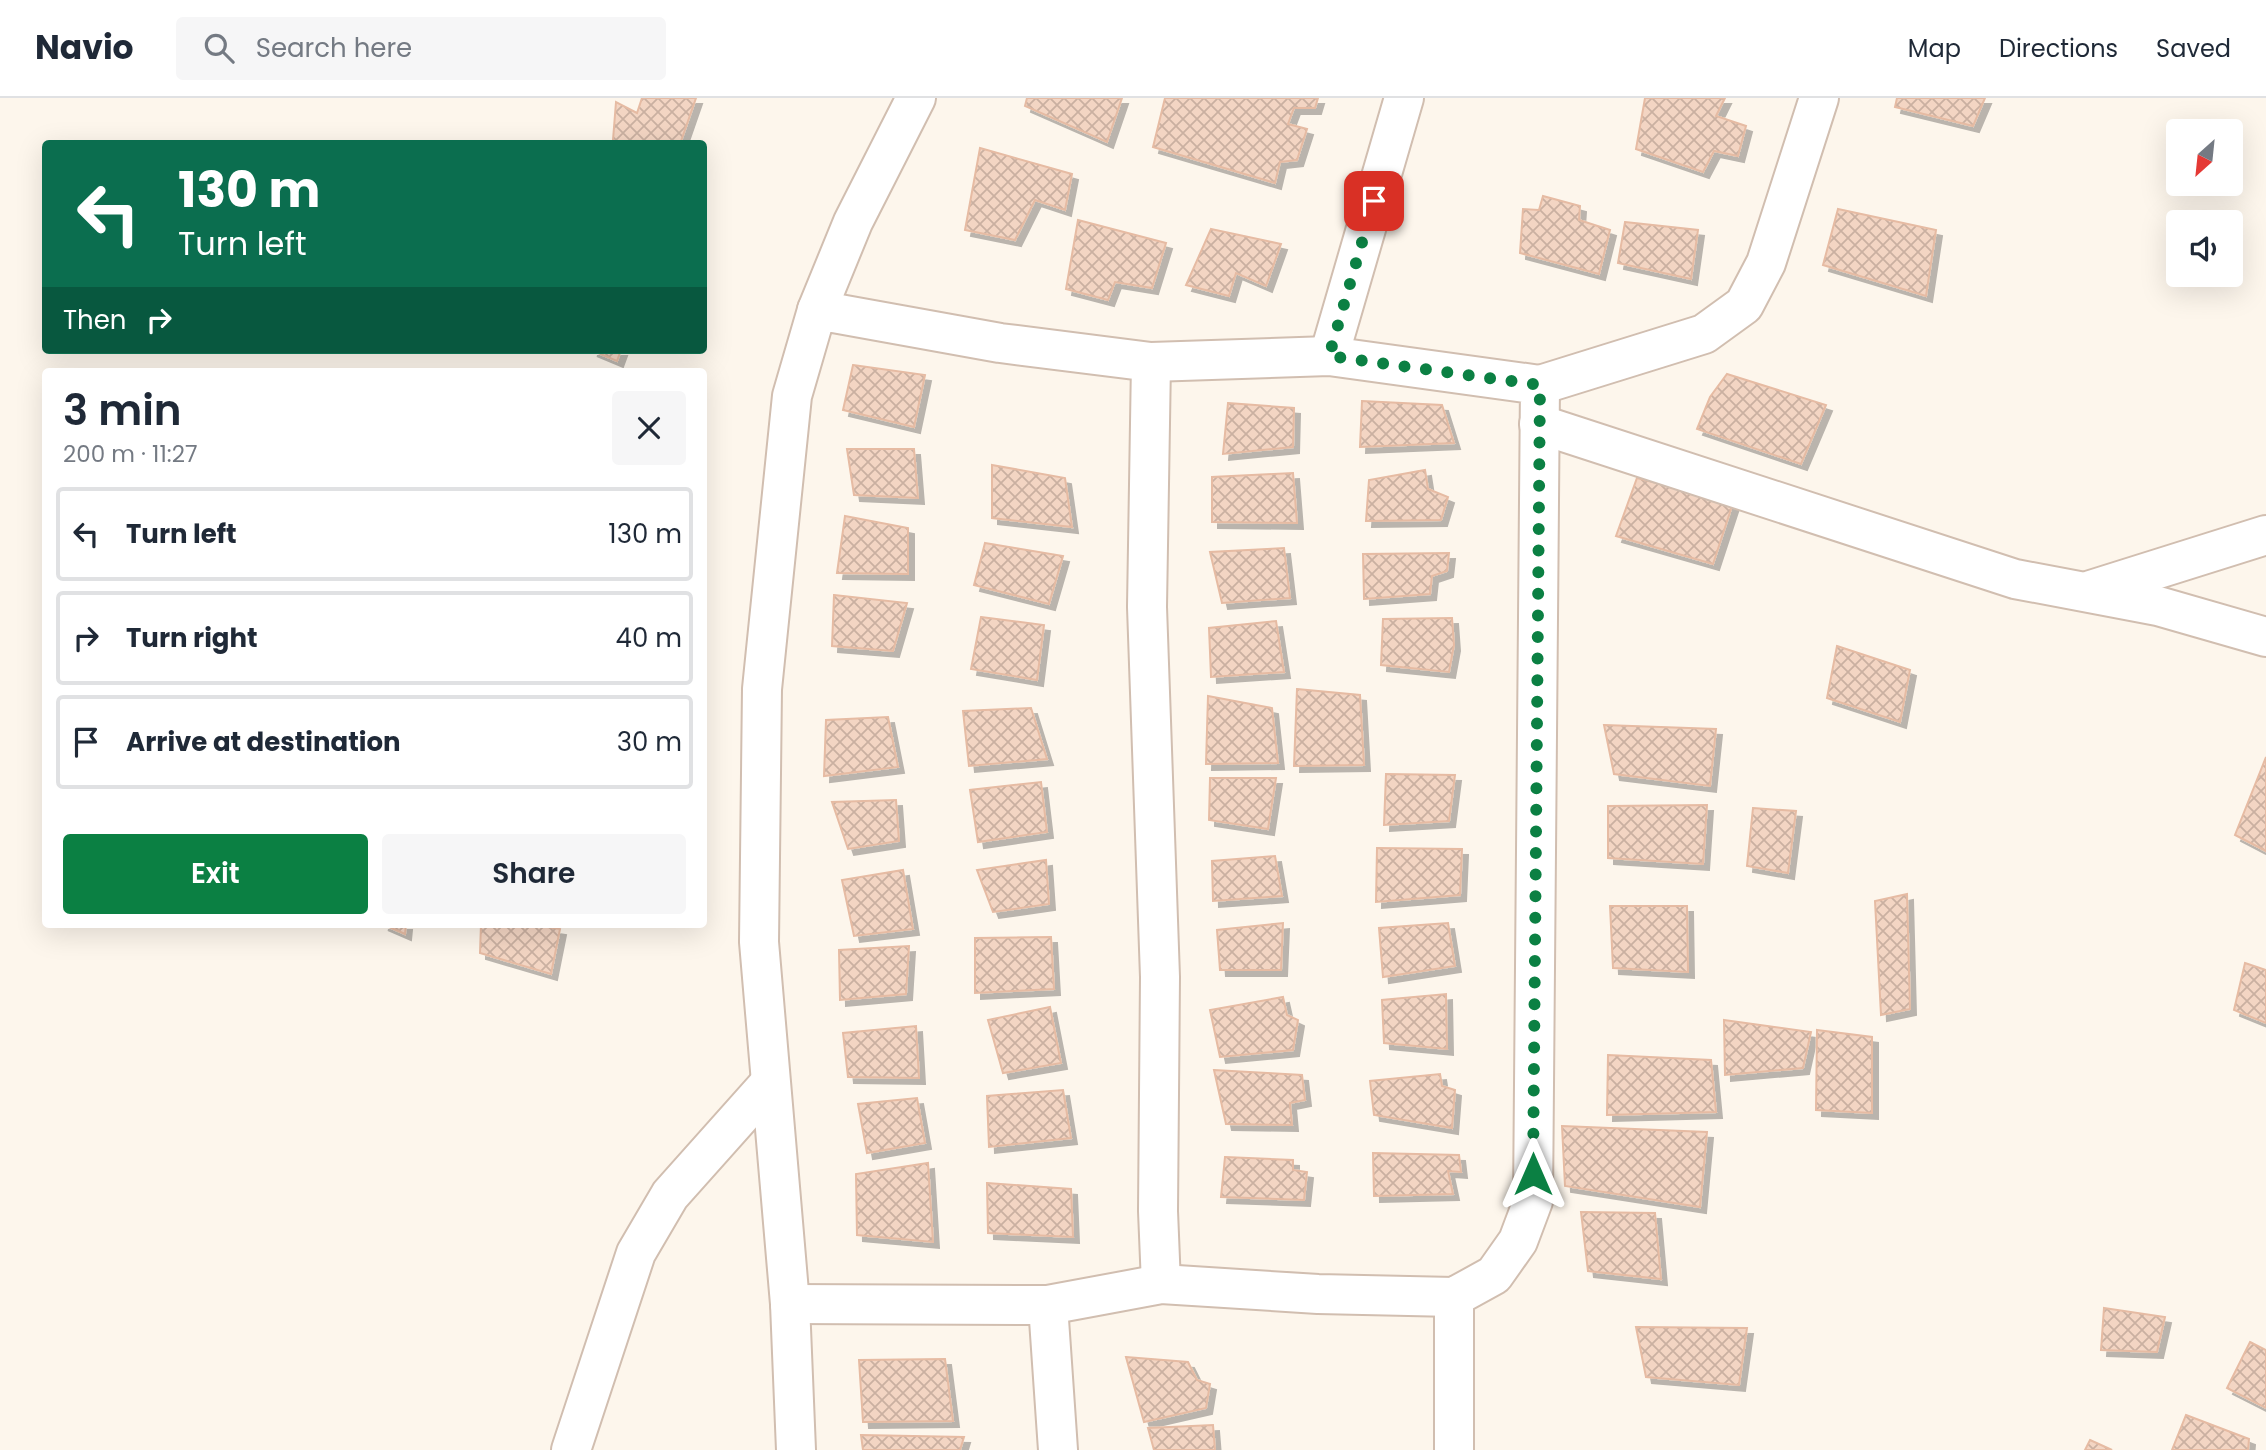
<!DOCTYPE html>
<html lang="en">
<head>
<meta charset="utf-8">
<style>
	:root { --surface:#fff; --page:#f6f6f7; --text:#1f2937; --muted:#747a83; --line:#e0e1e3; --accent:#0b8043 }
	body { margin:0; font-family:Poppins,sans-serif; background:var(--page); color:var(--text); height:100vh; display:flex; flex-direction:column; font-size:26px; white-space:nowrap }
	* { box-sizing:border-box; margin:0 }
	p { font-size:23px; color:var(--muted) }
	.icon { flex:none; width:38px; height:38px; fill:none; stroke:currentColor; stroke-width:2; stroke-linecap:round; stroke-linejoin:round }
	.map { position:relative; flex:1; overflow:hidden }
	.drawer { position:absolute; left:42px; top:270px; width:665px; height:560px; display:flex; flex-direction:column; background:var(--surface); border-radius:7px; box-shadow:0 7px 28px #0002 }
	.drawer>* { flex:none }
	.top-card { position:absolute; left:42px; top:42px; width:665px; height:214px; border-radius:7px; box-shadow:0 7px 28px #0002; background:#0b6e4f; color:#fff; overflow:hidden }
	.needle { width:46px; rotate:207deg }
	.controls { position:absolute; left:2166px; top:21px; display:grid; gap:14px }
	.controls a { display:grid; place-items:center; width:77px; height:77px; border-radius:7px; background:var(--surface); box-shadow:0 7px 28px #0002; font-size:35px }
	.pin { position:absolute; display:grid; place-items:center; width:60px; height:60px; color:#fff; margin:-30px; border-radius:14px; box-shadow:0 4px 10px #0006 }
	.me { position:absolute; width:77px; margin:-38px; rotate:0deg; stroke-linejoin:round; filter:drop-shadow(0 0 5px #0008) }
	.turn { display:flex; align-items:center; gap:24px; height:147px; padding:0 21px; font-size:32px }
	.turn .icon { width:91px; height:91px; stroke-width:2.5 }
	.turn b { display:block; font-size:49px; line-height:60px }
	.then { display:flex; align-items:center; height:66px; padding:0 21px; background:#0003; gap:14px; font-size:26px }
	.round { display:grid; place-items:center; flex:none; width:74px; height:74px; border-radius:7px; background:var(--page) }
	.overview { display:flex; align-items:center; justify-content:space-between; height:119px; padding:0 21px }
	h1 { font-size:42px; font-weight:600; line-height:52px }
	.action { display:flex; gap:14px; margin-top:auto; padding:14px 21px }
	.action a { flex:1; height:80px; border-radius:7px; background:var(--accent); color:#fff; font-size:28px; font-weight:600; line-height:80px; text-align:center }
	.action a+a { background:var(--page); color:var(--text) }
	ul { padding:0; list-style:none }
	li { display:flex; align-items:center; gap:21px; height:94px; margin:0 14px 10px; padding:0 7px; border:4px solid var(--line); border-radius:7px }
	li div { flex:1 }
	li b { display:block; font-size:26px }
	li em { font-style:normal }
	header { display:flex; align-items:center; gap:42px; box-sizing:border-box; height:98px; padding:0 35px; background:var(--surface); border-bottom:2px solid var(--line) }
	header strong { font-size:33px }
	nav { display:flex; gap:38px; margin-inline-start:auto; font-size:24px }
	.search { width:490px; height:63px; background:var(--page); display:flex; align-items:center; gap:18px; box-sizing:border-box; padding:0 24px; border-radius:7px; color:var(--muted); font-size:26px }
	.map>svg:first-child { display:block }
	.building { fill:url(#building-cross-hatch); stroke:#e6bba3; stroke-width:2; filter:url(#shadow) }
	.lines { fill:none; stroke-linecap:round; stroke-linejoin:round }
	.minor-casing { stroke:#d1beb0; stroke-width:42 }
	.minor { stroke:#fff; stroke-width:38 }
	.route { stroke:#0b8043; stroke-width:12; stroke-dasharray:0 21.6 }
</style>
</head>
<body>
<header>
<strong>Navio</strong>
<div class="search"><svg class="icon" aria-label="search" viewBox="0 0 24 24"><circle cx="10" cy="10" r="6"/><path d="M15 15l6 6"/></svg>Search here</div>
<nav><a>Map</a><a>Directions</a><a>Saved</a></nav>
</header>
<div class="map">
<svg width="2266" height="1352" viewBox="0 0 2266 1352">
	<defs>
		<pattern id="building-cross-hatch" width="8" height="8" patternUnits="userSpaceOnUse" patternTransform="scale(1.75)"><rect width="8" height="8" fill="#f3d5c3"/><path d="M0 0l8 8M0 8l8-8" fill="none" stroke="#cab0a1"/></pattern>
		<filter id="shadow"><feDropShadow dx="6" dy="6" stdDeviation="0" flood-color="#0004"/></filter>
	</defs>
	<rect width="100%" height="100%" fill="#fdf6ec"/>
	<!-- building -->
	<g class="building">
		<path d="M642 0H696L680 46H621L613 42 616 4 637 15Z"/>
		<path d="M1027 0H1122L1107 44 1025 8Z"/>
		<path d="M1165 0H1318L1315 10H1294L1288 26 1307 31 1297 62 1280 64 1275 85 1153 49Z"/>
		<path d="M1645 0H1725L1716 18 1746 28 1738 58 1714 53 1703 74 1636 51Z"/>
		<path d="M1897 0H1985L1973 28 1895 9Z"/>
		<path d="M980 50 1072 76 1065 112 1035 102 1015 142 965 132Z"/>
		<path d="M1543 98 1580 108 1579 122 1610 132 1599 176 1520 155 1523 111 1539 112Z"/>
		<path d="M1838 111 1936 132 1926 198 1823 167Z"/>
		<path d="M1078 122 1166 145 1152 190 1115 184 1108 202 1066 191Z"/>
		<path d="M1625 124 1698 132 1691 181 1618 165Z"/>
		<path d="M1211 131 1281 146 1266 188 1236 175 1229 198 1186 187Z"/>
		<path d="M591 252H621L617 263Z"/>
		<path d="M853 267 925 277 914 329 843 312Z"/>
		<path d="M1727 276 1826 307 1801 366 1697 331 1710 299Z"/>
		<path d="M1362 303 1442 307 1454 345 1360 349Z"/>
		<path d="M1228 305 1294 310 1293 349 1223 356Z"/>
		<path d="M847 351H914L918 400 854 397Z"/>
		<path d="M992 367 1065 380 1072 429 992 420Z"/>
		<path d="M1425 372 1428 391 1448 399 1441 422 1366 423 1369 382Z"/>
		<path d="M1293 375 1297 425 1212 424V379Z"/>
		<path d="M1637 380 1733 405 1713 466 1616 438Z"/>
		<path d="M845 418 908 430V476L837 475Z"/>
		<path d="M985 445 1063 458 1049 506 974 487Z"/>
		<path d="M1284 450 1290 500 1222 505 1210 454Z"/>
		<path d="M1449 455 1447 473 1432 478 1430 496 1364 501 1363 456Z"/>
		<path d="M834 497 907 505 893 553 832 548Z"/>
		<path d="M981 519 1044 527 1037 582 971 571Z"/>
		<path d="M1452 520 1454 547 1449 574 1381 567 1383 521Z"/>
		<path d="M1276 523 1284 574 1211 579 1209 530Z"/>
		<path d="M1837 548 1910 572 1900 624 1827 600Z"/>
		<path d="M1297 591 1360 597 1364 667 1294 668Z"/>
		<path d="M1208 598 1272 610 1278 665 1206 666Z"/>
		<path d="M1031 610 1047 661 969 668 963 613Z"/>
		<path d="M888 619 898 669 824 678 826 622Z"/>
		<path d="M1604 627 1716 631 1710 688 1614 676Z"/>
		<path d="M2266 659V753L2235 737Z"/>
		<path d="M1386 676 1455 677 1449 723 1384 727Z"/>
		<path d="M1210 680H1276L1268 731 1209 722Z"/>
		<path d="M1041 684 1047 734 978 744 970 692Z"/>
		<path d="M896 702 899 743 848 751 832 704Z"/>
		<path d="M1707 707 1703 766 1608 760V708Z"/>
		<path d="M1753 710 1796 713 1788 775 1747 768Z"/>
		<path d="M1377 750 1462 751 1460 797 1376 804Z"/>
		<path d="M1275 758 1282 798 1213 803 1212 763Z"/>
		<path d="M1046 762 1049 806 993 814 977 772Z"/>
		<path d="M903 772 913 831 854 838 842 782Z"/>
		<path d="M1907 796 1910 911 1881 917 1875 803Z"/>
		<path d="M1610 808H1687L1688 874 1613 870Z"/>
		<path d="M1283 825 1281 872H1220L1217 832Z"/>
		<path d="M1448 825 1455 868 1383 879 1379 830Z"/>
		<path d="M382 826H406L405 836Z"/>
		<path d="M481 826H528L560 831 551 876 480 855Z"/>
		<path d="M1051 839 1054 891 975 895V840Z"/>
		<path d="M909 848 906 896 840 902 839 852Z"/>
		<path d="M2245 865 2266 872V925L2234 912Z"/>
		<path d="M1446 896 1447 951 1384 945 1382 902Z"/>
		<path d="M1283 899 1287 917 1298 922 1293 952 1220 959 1210 912Z"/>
		<path d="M1050 909 1061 965 1003 975 988 922Z"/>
		<path d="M1724 922 1811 934 1803 970 1725 977Z"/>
		<path d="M916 928 919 980 848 979 843 935Z"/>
		<path d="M1817 932 1872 939V1015L1816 1012Z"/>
		<path d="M1608 957 1711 962 1716 1014 1607 1017Z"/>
		<path d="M1214 972 1302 977 1305 1002 1290 1005 1292 1027 1226 1026Z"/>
		<path d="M1440 976 1442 988 1455 992 1452 1030 1374 1017 1370 983Z"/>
		<path d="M1063 992 1071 1040 989 1049 987 998Z"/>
		<path d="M917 1000 925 1045 867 1055 858 1006Z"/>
		<path d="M1562 1028 1707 1034 1700 1109 1565 1088Z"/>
		<path d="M1373 1055 1459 1057 1461 1074 1448 1073 1453 1096 1374 1098Z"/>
		<path d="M1225 1059 1293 1062V1072L1307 1074 1304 1102 1221 1099Z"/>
		<path d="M928 1065 933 1144 857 1137 856 1076Z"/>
		<path d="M987 1085 1071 1091 1073 1139 988 1135Z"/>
		<path d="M1581 1114 1655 1115 1661 1181 1588 1173Z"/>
		<path d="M2104 1210 2165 1219 2157 1254 2101 1252Z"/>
		<path d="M1636 1229 1747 1230 1739 1287 1646 1279Z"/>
		<path d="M2250 1244 2266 1252V1310L2227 1290Z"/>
		<path d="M1126 1259 1188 1264 1197 1282 1210 1286 1206 1310 1144 1324Z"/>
		<path d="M945 1261 953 1323 863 1324 859 1262Z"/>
		<path d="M2186 1317 2249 1341 2248 1352H2172Z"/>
		<path d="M1213 1327 1215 1352H1154L1148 1330Z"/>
		<path d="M861 1337 964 1339 960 1352H863Z"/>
		<path d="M2090 1342 2112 1352H2085Z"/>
	</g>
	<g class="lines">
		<defs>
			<g id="minor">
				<path d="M817 212 853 124 916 0"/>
				<path d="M1329 258 1404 0"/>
				<path d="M1540 287 1704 236 1744 207 1766 165 1819 0"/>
				<path d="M1539 326 2015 481 2158 508 2266 539"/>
				<path d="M2091 492 2266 437"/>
				<path d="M1454 1199V1352"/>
				<path d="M790 1206 1048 1207 1161 1186 1318 1196 1454 1199 1494 1177 1518 1143 1533 1103 1540 287 1329 258 1151 264"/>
				<path d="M1048 1207 1058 1352"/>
				<path d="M571 1352 636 1155 670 1097 769 986"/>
				<path d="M796 1352 790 1206 759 844 762 591 792 298 817 212 1000 245 1151 264 1147 509 1160 879 1158 1113 1161 1186"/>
			</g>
		</defs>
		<!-- minor casing -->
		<use href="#minor" class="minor-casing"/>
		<!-- minor -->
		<use href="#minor" class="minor"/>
	</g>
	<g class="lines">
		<!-- route -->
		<path class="route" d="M1374 103 1329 258 1540 287 1533 1076"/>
	</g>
</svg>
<div class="controls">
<a><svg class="needle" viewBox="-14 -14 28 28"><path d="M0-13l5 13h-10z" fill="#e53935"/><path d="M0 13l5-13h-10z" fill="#747a83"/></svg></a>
<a><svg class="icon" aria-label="sound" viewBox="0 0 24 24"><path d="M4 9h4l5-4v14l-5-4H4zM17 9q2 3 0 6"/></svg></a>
</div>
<div class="pin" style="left:1374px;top:103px;background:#d93025"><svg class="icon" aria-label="arrive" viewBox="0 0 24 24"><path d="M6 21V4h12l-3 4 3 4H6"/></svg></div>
<svg class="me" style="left:1533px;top:1076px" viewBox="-20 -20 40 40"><path d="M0-17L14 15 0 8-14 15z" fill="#0b8043" stroke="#fff" stroke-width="4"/></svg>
<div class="top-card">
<div class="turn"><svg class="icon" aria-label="left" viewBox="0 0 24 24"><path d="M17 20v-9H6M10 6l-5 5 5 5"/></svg><div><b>130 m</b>Turn left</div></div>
<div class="then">Then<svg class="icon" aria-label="right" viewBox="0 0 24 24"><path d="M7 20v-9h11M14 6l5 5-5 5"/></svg></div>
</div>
<section class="drawer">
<div class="overview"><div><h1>3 min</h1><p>200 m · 11:27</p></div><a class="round"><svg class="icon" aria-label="close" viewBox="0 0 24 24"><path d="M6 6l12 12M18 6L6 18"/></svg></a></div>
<ul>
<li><svg class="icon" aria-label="left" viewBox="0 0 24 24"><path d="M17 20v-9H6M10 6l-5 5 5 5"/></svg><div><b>Turn left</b></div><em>130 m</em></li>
<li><svg class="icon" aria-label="right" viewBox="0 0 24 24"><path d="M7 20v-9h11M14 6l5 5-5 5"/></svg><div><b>Turn right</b></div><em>40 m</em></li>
<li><svg class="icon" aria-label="arrive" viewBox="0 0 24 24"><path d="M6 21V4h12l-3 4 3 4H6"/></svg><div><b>Arrive at destination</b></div><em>30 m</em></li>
</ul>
<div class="action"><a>Exit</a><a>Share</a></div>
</section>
</div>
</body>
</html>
